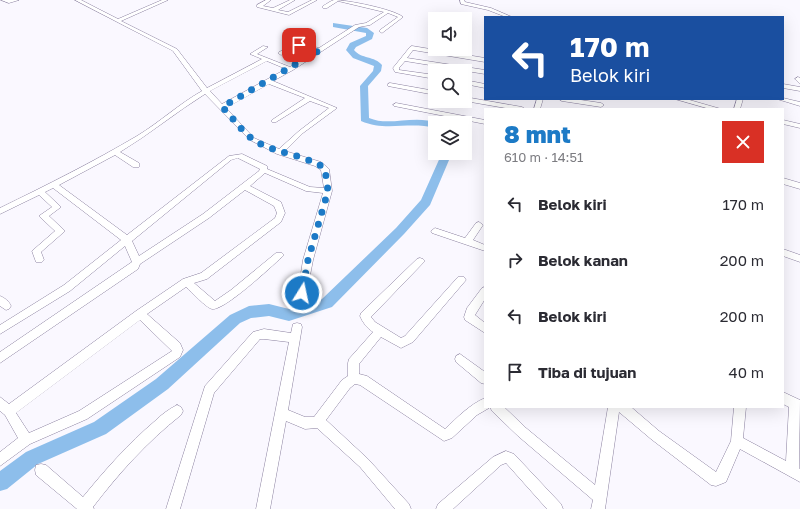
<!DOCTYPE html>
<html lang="id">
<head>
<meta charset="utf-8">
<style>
	:root { --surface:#fff; --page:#f7f7f7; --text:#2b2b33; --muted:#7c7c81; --accent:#1c7ac6 }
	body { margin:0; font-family:"Golos Text",sans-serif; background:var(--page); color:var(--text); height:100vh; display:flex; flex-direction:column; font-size:15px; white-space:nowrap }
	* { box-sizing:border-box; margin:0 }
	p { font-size:13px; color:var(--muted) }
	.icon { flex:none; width:22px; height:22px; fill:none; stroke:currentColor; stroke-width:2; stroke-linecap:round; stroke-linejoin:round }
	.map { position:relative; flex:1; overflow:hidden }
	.details { position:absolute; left:484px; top:108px; width:300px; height:300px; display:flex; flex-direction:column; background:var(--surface); border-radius:0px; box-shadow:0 4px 16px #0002 }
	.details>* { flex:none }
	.guide { position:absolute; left:484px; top:16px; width:300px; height:84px; border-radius:0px; box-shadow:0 4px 16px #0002; background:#1a4fa0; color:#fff; overflow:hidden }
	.tools { position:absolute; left:428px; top:12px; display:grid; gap:8px }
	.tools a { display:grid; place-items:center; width:44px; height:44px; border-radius:0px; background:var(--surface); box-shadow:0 4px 16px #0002; font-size:20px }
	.pin { position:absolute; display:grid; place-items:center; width:34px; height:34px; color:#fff; margin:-17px; border-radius:8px; box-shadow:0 2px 6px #0006 }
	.me { position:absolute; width:44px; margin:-22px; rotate:10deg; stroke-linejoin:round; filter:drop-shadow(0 0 3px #0008) }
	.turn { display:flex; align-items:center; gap:14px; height:84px; padding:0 20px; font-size:18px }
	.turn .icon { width:52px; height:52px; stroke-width:2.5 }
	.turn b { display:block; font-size:28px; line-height:34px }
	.round { display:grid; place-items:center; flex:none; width:42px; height:42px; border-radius:0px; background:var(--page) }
	.overview { display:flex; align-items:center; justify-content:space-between; height:68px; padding:0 20px }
	h1 { font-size:24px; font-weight:800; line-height:30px; color:var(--accent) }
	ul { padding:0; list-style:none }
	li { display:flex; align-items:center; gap:12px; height:56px; padding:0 20px }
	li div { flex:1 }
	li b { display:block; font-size:15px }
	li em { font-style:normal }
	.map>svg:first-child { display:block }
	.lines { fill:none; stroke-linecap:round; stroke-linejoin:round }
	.river { fill:#8dbeeb; fill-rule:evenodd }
	.minor-casing { stroke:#8a809f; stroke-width:1 }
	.minor { fill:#fff; fill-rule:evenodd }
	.route { stroke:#1c7ac6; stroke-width:7; stroke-dasharray:0 12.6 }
</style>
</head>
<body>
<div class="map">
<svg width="800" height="509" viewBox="0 0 800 509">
	<rect width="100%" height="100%" fill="#faf8ff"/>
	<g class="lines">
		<!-- river -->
		<g class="river">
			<path d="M333 23 367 28 374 33 372 39 356 47 354 50C361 59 375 56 382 65L381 71 368 86 369 118C390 127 413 114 438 123H435V128C409 121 386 132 361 121L360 86 373 71 374 66 353 58 346 50 350 43 366 36V33L333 27Z"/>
			<path d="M442 153H452L430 205 404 234 332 307 289 321 269 316 251 318 240 323 168 389 106 434 38 464 7 489 0 491V471L26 452 94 422 156 379 230 315 249 306 269 304 289 309 322 299 396 228 421 200Z"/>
		</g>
		<defs>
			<g id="minor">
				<path d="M1 0H19L9 3Z"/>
				<path d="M75 0H81L118 19 162 0H168L121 21 177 49 207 88 262 59 250 54 263 46 268 47 257 54 290 67 316 51 300 47 281 55 278 53 279 52 299 43 319 48 355 25 366 23 384 12 338 1 327 8H323V6C327 4 330 1 334 0 347 0 393 9 403 17L382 33 379 31 380 30 398 17 388 13 370 25 359 27 293 70 273 81 337 108 303 133 285 151 321 162 329 169 332 191 313 260 306 296 303 297 300 296 298 293 303 260 323 193 306 191 265 173 250 186 281 202 285 213 281 222 207 279 194 283 215 301 231 290 276 253H282L284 255 282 257C271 267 224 311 212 309 205 307 192 292 186 287L147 314 180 343 183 350 180 357 87 419 30 444 0 466V452L18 438 5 415 0 411V397L9 404 136 311 183 279 201 273 275 218 277 213 274 206 245 190 209 218 140 264 138 269 0 363V352L132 262 125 246 70 291 0 334V325L64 285 121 240 53 188 45 192 61 207 49 216 65 231 41 252 44 260 42 262H36L32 251 55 231 39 216 52 207 39 195 0 214V208C47 185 93 162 137 136 160 122 179 104 202 91L173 51ZM267 61 286 69 222 104 210 91ZM269 84 305 98 272 120V122H276L310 101 329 108 299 131 279 149 254 138 226 108ZM205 94 250 140 277 154 315 166 321 170 324 188 310 187 267 169V166L242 154 229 156 127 235 59 185 115 155 133 167H139V163L120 152C150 134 176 112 205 94ZM238 158 260 169 259 171 203 214 139 256 132 241 231 160ZM140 320 172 351 79 411 29 433 16 413Z"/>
				<path d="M266 0H271L263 6 273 8 290 0H295L278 10 288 12 312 0H317L289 15 257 7V5Z"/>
				<path d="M460 0H464L465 2 491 8 512 17H506L488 10 461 4Z"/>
				<path d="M412 46 485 58V62L413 50 407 58 485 70V74L405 61 399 68V70L435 75V79L395 72 393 68 410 47Z"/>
				<path d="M798 77 800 78V84L795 79Z"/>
				<path d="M465 80 485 84V88L465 84Z"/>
				<path d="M390 83 435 91V95L388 86V84Z"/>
				<path d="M783 84 800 87V91L783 88Z"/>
				<path d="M465 97 522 107 525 109H511L465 101Z"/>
				<path d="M783 98 800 102V106L777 99H783Z"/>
				<path d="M537 99H543L540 109H534Z"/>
				<path d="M559 99H574L601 103 604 105 601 107 562 101Z"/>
				<path d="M675 99H686L721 109H710Z"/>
				<path d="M737 99H743L740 109H734Z"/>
				<path d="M396 103 485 120V124L394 106 393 105Z"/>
				<path d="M783 120 800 124V128L783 124Z"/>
				<path d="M783 178 800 183V189L783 184Z"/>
				<path d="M479 222 483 225 473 240 485 245V251L432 233 431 231 435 228 465 238 476 223Z"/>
				<path d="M783 249 800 255V262L783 256Z"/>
				<path d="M420 258 423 259 425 261 423 263 371 317 375 322 401 338 405 336 458 277H464L466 280 413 342 401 348 381 337 359 364V374L367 376 445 429C458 417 469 405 485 398V407L489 408 477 415 452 438 444 441 360 385 355 384 350 388 326 420 368 459 409 504 411 509H395L360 467 317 428 305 429 286 421 270 509H256L289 342 264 339H260L214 393 180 509H166L205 386 253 332 264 329 291 333 293 324 297 323 301 324 302 327 288 410 305 417H314L342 380 348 376V363L349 359 373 332C367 328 363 323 360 316L361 313 417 259Z"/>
				<path d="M485 287V299L475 315 485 323V333L465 320 464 317 467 308 482 288Z"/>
				<path d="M0 296C5 298 9 301 11 306L9 309 6 310 0 306Z"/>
				<path d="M460 354 485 372V384L481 383 456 362 455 359 456 356Z"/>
				<path d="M783 392 800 400 799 468 800 469V482L740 449 726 482 716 486 711 485 651 439 619 412 605 509H591L593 500 518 436 492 411 490 407H504L526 428 595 485 608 407H631L659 431 716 472 731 441 734 407H746L743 438 786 461 789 407 783 404Z"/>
				<path d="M177 405 181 407 183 411 181 415C147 442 119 473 93 507L94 509H77L36 475 35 470 36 465 41 464 46 465 83 497C105 470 128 444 155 421 161 415 169 409 177 405Z"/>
				<path d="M506 451 514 454 561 504 563 509H547L506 463 501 465 453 509H436L438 504 493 457Z"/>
			</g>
		</defs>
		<!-- minor casing -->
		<use href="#minor" class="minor-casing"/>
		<!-- minor -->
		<use href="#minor" class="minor"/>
	</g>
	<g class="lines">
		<!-- route -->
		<path class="route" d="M299 45 320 50 222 107C235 119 243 135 259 143 275 152 314 158 325 169L328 191 308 260 302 293"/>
	</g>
</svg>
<div class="tools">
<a><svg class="icon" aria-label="sound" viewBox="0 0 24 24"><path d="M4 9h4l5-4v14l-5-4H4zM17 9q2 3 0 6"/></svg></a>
<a><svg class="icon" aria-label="search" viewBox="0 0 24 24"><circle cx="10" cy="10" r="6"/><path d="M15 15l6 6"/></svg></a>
<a><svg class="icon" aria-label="layers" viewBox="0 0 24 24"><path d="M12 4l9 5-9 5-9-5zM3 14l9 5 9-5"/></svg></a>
</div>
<div class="pin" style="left:299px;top:45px;background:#d93025"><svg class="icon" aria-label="arrive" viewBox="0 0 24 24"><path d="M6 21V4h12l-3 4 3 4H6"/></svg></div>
<svg class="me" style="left:302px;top:293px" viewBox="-20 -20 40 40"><circle r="17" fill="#1c7ac6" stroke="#fff" stroke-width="3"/><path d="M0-11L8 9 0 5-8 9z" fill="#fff"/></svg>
<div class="guide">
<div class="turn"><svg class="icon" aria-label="left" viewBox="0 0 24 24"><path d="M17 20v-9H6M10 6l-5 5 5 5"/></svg><div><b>170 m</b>Belok kiri</div></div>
</div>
<section class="details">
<div class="overview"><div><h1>8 mnt</h1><p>610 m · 14:51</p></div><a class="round" style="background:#d93025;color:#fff"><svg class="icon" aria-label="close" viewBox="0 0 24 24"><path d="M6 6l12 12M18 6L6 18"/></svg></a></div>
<ul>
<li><svg class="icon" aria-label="left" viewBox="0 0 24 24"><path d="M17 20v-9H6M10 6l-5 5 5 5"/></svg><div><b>Belok kiri</b></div><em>170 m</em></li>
<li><svg class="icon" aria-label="right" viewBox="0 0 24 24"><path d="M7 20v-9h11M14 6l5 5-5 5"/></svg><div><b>Belok kanan</b></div><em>200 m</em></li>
<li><svg class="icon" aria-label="left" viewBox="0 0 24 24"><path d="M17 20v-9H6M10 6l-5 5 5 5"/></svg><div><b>Belok kiri</b></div><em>200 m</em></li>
<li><svg class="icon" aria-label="arrive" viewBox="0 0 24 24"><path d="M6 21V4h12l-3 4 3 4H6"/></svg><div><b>Tiba di tujuan</b></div><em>40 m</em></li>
</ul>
</section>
</div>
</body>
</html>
